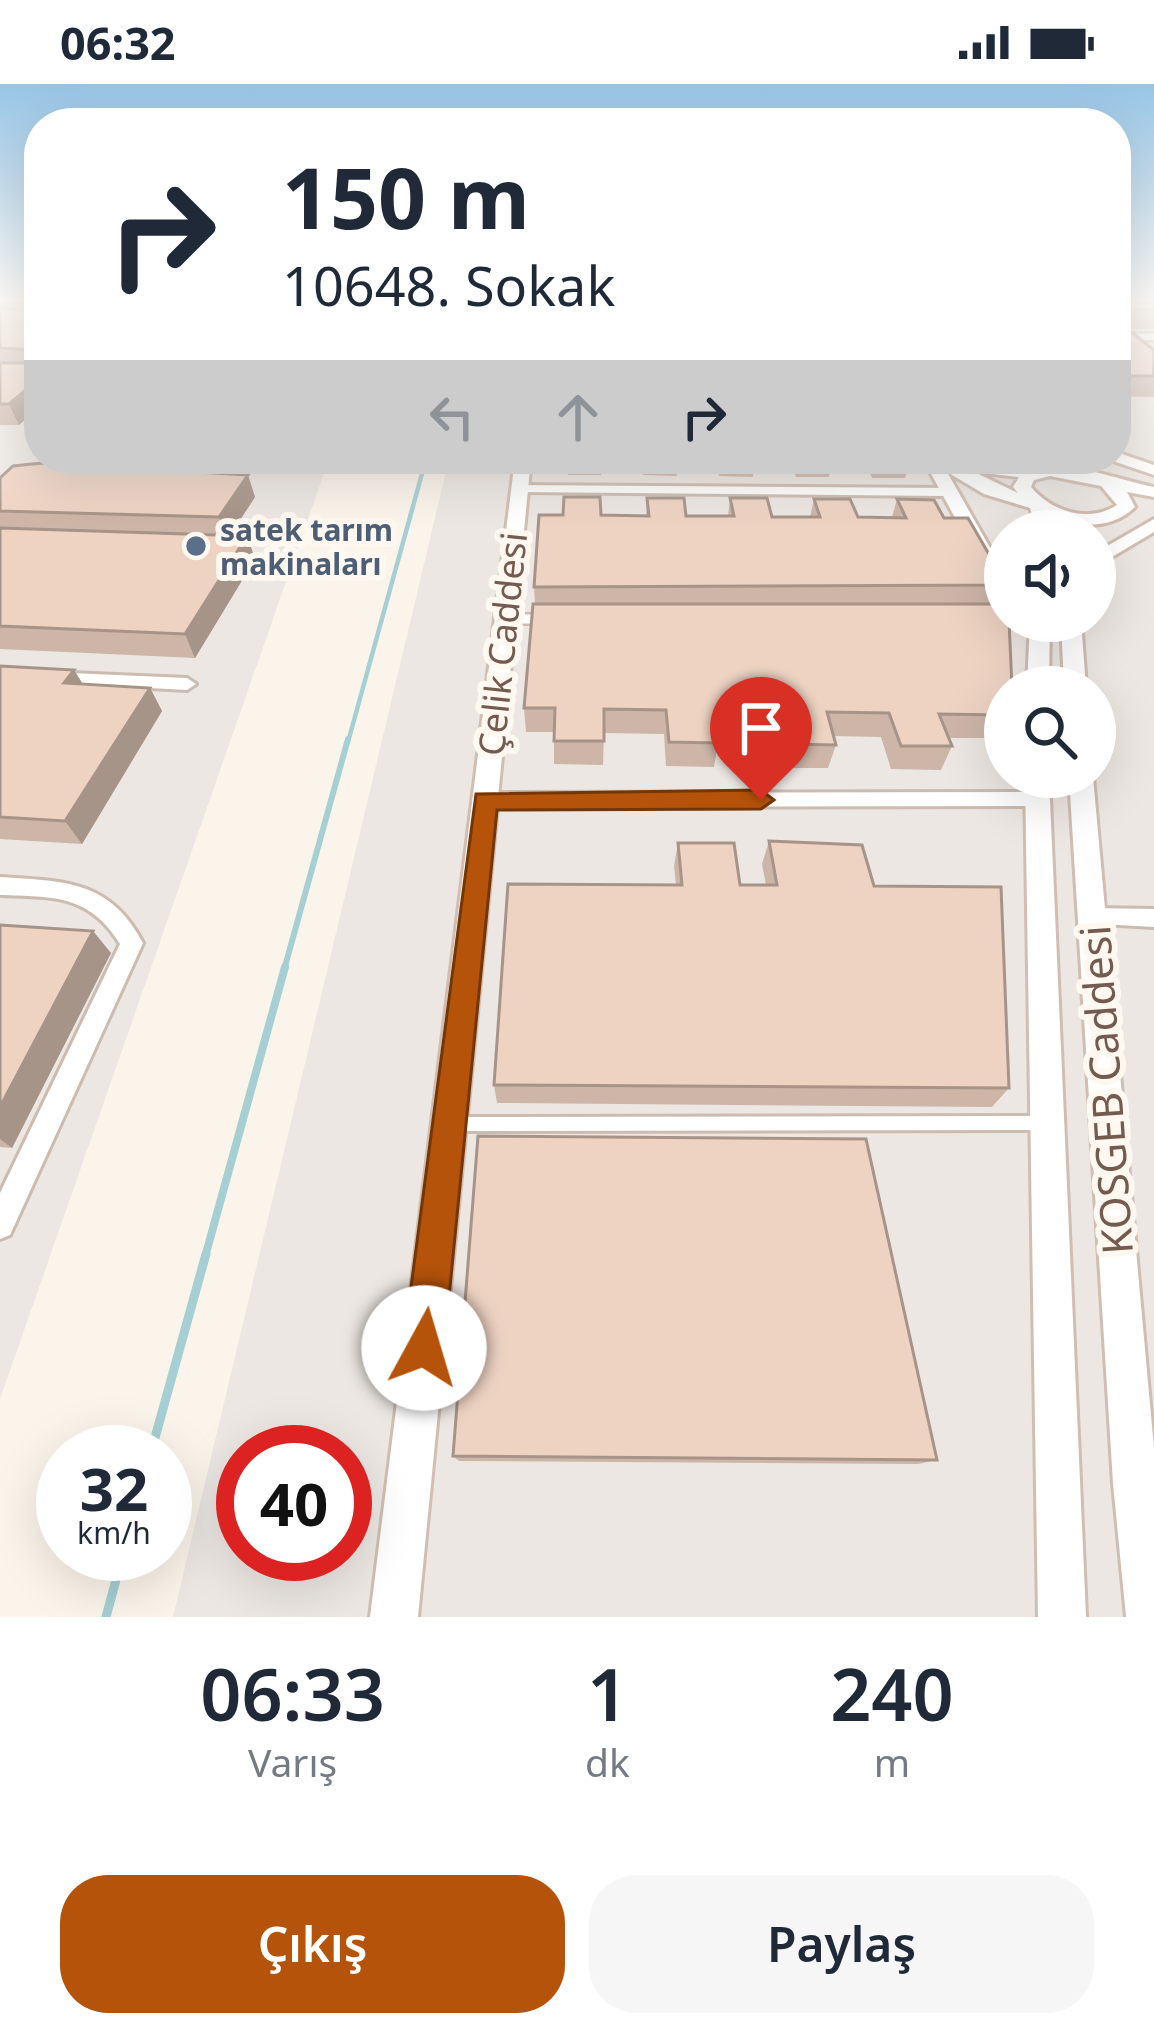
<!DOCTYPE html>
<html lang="tr">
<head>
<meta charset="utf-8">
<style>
	:root { --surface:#fff; --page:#f6f6f7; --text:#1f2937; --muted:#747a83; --accent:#b45309 }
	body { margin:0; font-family:"Noto Sans",sans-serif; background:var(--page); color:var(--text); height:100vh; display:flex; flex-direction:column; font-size:45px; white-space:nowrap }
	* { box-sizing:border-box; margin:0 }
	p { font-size:39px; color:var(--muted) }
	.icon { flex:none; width:66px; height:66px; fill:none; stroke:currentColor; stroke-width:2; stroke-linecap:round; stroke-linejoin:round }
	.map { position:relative; height:1533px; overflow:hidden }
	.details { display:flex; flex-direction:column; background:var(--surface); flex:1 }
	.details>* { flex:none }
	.banner { position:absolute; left:24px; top:24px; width:1107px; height:366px; border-radius:48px; box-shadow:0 12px 48px #0002; background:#fff; color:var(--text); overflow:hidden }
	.fabs { position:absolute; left:984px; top:426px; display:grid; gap:24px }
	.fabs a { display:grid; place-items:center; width:132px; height:132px; border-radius:50%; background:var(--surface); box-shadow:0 12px 48px #0002; font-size:60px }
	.speed { position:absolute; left:36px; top:1341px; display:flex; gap:24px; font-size:60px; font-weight:700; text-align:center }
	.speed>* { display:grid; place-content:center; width:156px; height:156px; border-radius:50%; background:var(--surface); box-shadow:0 12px 48px #0002; line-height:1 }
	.speed small { font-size:30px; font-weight:400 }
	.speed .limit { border:18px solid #d22; background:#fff; color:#111 }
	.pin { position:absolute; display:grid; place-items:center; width:102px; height:102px; color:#fff; margin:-123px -51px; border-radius:50% 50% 50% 0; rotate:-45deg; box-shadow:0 0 12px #0007 }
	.pin .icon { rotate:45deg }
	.me { position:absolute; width:132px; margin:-66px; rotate:6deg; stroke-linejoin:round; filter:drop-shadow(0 0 9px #0008) }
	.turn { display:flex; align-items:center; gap:42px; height:252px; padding:0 60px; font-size:54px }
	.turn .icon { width:156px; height:156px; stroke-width:2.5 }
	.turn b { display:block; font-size:84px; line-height:102px }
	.lanes { display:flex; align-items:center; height:114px; padding:0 60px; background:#0003; justify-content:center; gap:60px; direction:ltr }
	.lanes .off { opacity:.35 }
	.eta { display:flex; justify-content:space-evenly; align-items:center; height:204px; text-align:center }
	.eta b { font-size:72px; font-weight:600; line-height:84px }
	.primary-button { display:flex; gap:24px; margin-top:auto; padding:24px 60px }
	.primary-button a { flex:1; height:138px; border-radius:48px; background:var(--accent); color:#fff; font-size:48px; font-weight:600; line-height:138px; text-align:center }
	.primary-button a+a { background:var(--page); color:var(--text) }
	.status { display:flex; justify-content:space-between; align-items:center; height:84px; padding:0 60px; background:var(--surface); direction:ltr }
	.status svg { height:33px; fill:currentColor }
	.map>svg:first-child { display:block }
	.industrial { fill:#ece7e2; fill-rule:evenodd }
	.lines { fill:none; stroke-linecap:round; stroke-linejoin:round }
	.stream-far3 { stroke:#a6cfd4; stroke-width:4.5 }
	.stream-far2 { stroke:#a6cfd4; stroke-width:6 }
	.stream-far1 { stroke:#a6cfd4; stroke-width:8 }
	.stream { stroke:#a6cfd4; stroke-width:9 }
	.lane-far1-casing { stroke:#ccbcb0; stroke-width:14 }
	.lane-casing { stroke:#ccbcb0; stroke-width:20 }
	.street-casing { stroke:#ccbcb0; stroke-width:6 }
	.secondary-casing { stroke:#d1beb1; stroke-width:6 }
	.lane-far1 { stroke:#fff; stroke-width:9 }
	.lane { stroke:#fff; stroke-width:14 }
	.street { fill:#fff; fill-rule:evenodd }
	.secondary { fill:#fff; fill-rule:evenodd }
	.wall { fill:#cdb5a8 }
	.shaded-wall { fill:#a79488 }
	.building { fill:#eed3c3; stroke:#a79488; stroke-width:3 }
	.route { fill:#b45309; stroke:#753606; stroke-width:3 }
	.service-dot { fill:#5c6f8a; stroke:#fef8f0; stroke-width:4.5 }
	.labels { text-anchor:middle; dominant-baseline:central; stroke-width:12; stroke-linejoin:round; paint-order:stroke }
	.far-service-label { font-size:30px; font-weight:bold; fill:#4e5e75; stroke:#fef8f0; text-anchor:start }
	.street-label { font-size:36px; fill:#745b4f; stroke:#fef8f0 }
	.near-street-label { font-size:42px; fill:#745b4f; stroke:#fef8f0 }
</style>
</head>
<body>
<div class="status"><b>06:32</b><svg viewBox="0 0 49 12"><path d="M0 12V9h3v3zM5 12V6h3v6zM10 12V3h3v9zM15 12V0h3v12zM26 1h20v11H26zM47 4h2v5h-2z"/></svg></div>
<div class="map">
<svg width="1154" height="1533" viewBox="0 0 1154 1533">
	<rect width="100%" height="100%" fill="#fbf4ea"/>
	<!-- industrial -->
	<g class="industrial">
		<path d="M0 219H39V375H329L0 1315Z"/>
		<path d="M1116 219H1154V1533H173L449 375H1116ZM1005 447H1095V537H1005ZM1005 603H1095V693H1005ZM243 1368H345V1470H243Z"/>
	</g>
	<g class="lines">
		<!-- stream-far3 -->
		<path class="stream-far3" d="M348 658 426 375"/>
		<!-- stream-far2 -->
		<path class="stream-far2" d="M284 886 348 655"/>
		<!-- stream-far1 -->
		<path class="stream-far1" d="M205 1173 285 883"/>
		<!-- stream -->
		<g class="stream">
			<path d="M151 1368 206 1170"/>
			<path d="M106 1533 123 1470"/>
		</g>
		<defs>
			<path id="lane-far1" d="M505 535H544"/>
			<path id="lane" d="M452 1040 1039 1039"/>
			<g id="street">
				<rect x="1116" y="250" width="38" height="6"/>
				<path d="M514 401 948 404 955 408 948 412 519 408 514 407Z"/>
				<path d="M0 586 187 594 196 600 187 606 0 596Z"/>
				<path d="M1037 708 1047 715 1037 722 485 723 475 716 485 709Z"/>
				<path d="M0 793C64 797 110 796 143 859L10 1151 0 1155V1109L120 860C89 810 53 813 0 811Z"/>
				<path d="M1091 824 1154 825V843L1083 839 1080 833 1083 827Z"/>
			</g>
			<g id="secondary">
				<path d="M1116 368 1154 381V391L1110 376 1116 375Z"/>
				<path d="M515 375H531L418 1533H370Z"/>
				<path d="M923 375H947L1018 409 1013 403 1019 393 984 389 957 375 1026 384C1055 372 1120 396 1154 403V413L1127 408 1135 423C1111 446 1080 443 1051 434L1055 447H1037L1030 424 984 410 947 388 1005 490V513L995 507ZM1050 392 1101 402 1117 421C1088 440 1051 427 1031 403L1034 396Z"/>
				<path d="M1154 435V448L1095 483V469Z"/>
				<path d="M1030 537H1050L1049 603H1027Z"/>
				<path d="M1061 537H1081L1086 603H1064Z"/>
				<path d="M1025 693H1049L1086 1533H1038Z"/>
				<path d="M1069 693H1093L1154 1364V1533H1126L1113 1399Z"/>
			</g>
		</defs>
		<!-- lane-far1 casing -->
		<use href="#lane-far1" class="lane-far1-casing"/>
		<!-- lane casing -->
		<use href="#lane" class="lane-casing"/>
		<!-- street casing -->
		<use href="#street" class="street-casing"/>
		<!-- secondary casing -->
		<use href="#secondary" class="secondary-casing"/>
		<!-- lane-far1 -->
		<use href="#lane-far1" class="lane-far1"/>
		<!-- lane -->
		<use href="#lane" class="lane"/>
		<!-- street -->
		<use href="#street" class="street"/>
		<!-- secondary -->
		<use href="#secondary" class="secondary"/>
	</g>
	<!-- wall -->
	<g class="wall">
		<path d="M0 219H39V324L19 341H0Z"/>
		<path d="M1116 219H1154V245H1127L1154 266V313L1116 312Z"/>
		<path d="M548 375H920L919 379H910L905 394H872L865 379 832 378 829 393H796L791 378 755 377 753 393 719 392 716 377H678L677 392 643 391 642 376H601V391H568V376Z"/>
		<path d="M0 394 255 413 230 451 247 452 255 475 195 574 0 565Z"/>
		<path d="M647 414 686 432H728L730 414 772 433H810L814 415 858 433H892L897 415 944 434 1005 498V505L998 520 1005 603V647L1001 654H948L952 662 941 686 891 685 881 653 833 652 836 661 828 684H779L772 651 717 650 718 659 714 683 666 682 664 650 604 649 603 681 554 680V648H526L524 624 535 520 534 503 601 431 646 432Z"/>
		<path d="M0 582 74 586 83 600 150 604 162 627 82 760 0 755Z"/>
		<path d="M769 757 874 802 1009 1004 992 1023 497 1019 494 1001 676 801 674 782 678 759 740 801H766L762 780Z"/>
		<path d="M0 841 111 869 12 1064 0 1063Z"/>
		<path d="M453 1372 937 1376 918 1380 459 1377Z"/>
	</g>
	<!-- shaded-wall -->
	<g class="shaded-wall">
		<path d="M39 295V324L19 341 9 320Z"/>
		<path d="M248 391 255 413 227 456 219 433Z"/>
		<path d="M247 452 255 475 195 574 185 550Z"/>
		<path d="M74 586 88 609 64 599Z"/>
		<path d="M150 604 162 627 82 760 65 737Z"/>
		<path d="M93 847 111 869 12 1064 0 1055V1023Z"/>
	</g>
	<!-- building -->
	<g class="building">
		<path d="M34 219H39V295L9 320H0V279H30L33 266 0 264V224L30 227Z"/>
		<rect x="1116" y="219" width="38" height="7"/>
		<path d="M1116 233 1121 240 1154 266V292H1116Z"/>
		<path d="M42 379 248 391 219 433 0 427V394L13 382Z"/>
		<path d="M564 413H600L601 431 649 432 647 414H684L686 432H734L730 414H767L772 433H820L814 415H850L858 433 906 434 897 415 934 416 944 434H968L1005 498V501L534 503 539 431H563Z"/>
		<path d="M0 444 247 452 185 550 0 542Z"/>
		<path d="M533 520H1005V537H1009L1012 603H1005V631L939 630 952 662H901L889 629 827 628 836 661 785 660 778 627H715L718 659 669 658 666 626 604 625V657H554L555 624H524Z"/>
		<path d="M0 582 74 586 64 599 150 604 65 737 0 733Z"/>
		<path d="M769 757 862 761 874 802 1001 803 1009 1004 494 1001 508 800 682 801 678 759H734L740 801H777Z"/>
		<path d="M0 841 93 847 0 1023Z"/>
		<path d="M478 1052 866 1055 937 1376 453 1372Z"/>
	</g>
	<!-- sky -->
	<linearGradient id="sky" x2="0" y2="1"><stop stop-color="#97c5e6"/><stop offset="0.5" stop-color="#fdfaf6"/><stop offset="1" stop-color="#fdfaf6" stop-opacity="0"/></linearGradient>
	<rect width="1154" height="434" fill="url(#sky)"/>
	<!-- route -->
	<path class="route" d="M761 706 774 716 761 725 497 726 444 1264 438 1278 424 1284 409 1278 403 1264 476 710Z"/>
	<!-- markers -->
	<circle class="service-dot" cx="196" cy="462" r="12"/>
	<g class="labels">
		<!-- far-service labels -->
		<g class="far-service-label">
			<text x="220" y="445">satek tarım<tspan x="220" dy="34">makinaları</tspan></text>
		</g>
		<!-- street labels -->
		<g class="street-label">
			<text transform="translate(502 560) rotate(-84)">Çelik Caddesi</text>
		</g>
		<!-- near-street labels -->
		<g class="near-street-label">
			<text transform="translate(1105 1006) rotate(-94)">KOSGEB Caddesi</text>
		</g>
	</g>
</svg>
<div class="fabs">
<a><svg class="icon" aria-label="sound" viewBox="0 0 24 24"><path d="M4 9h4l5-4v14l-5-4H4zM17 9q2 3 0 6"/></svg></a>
<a><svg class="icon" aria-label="search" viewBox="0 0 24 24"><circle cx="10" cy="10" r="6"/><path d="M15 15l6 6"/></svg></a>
</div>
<div class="speed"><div>32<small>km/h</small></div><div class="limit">40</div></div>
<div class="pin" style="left:761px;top:716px;background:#d93025"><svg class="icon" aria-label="arrive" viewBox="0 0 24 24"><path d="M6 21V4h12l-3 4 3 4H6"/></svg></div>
<svg class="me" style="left:424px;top:1264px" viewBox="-20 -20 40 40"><circle r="19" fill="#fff"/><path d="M0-13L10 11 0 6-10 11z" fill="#b45309"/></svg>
<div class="banner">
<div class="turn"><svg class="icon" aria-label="right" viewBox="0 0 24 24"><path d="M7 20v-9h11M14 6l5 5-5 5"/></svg><div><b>150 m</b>10648. Sokak</div></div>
<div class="lanes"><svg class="icon off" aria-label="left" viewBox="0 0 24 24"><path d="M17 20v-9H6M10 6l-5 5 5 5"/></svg><svg class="icon off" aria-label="ahead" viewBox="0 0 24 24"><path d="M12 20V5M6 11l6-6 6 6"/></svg><svg class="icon" aria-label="right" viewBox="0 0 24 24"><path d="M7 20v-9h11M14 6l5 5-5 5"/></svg></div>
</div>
</div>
<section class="details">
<div class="eta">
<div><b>06:33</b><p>Varış</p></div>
<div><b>1</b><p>dk</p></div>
<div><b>240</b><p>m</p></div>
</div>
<div class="primary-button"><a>Çıkış</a><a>Paylaş</a></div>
</section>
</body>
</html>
